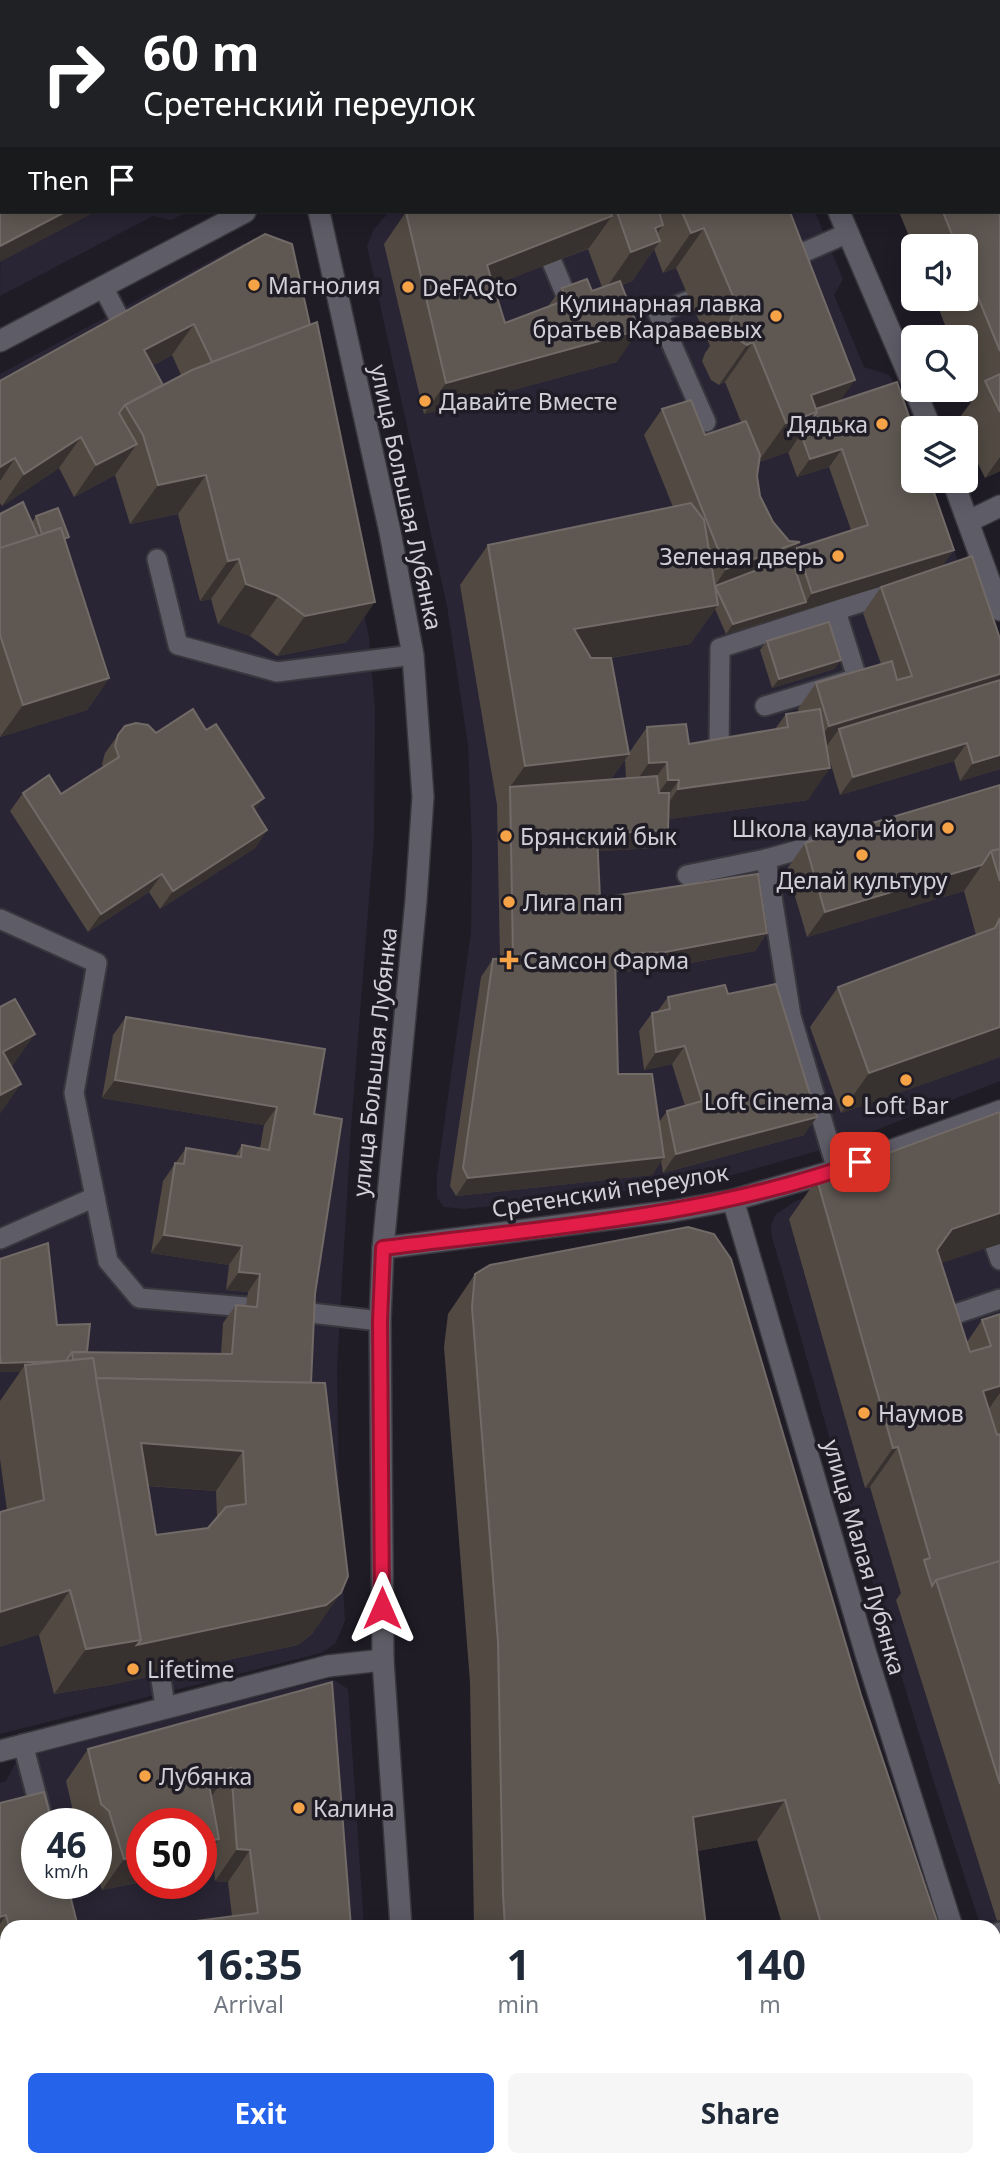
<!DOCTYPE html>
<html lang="en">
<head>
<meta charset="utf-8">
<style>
	:root { --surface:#fff; --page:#f6f6f7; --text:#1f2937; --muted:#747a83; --accent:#2563eb }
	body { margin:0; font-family:"Noto Sans",sans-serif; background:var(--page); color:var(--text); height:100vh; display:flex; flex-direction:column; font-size:26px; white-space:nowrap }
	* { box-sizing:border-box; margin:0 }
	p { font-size:23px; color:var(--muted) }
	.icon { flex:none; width:38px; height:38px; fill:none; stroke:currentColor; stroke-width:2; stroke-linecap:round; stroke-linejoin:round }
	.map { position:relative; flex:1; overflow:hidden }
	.details { position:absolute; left:0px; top:1920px; width:1001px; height:247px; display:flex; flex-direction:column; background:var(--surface); border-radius:21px 21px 0 0; box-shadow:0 4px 18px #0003 }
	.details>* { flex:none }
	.banner { position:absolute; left:0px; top:0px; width:1001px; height:214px; box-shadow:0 4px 18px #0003; background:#202124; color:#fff; overflow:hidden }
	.fabs { position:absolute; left:901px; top:234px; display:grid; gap:14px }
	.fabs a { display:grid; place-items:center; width:77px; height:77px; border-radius:10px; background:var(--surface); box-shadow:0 4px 18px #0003; font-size:35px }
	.speed { position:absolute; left:21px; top:1808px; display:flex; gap:14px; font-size:35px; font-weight:700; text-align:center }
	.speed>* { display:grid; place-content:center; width:91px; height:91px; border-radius:50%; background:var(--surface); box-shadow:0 4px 18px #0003; line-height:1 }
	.speed small { font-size:18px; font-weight:400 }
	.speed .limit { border:10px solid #d22; background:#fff; color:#111 }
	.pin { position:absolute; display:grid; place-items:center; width:60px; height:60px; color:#fff; margin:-30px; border-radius:14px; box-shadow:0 4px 10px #0006 }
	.me { position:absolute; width:77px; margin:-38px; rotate:0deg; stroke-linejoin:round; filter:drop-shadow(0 0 5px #0008) }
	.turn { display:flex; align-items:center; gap:24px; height:147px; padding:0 28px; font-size:32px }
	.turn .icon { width:91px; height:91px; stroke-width:2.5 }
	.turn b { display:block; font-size:49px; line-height:60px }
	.then { display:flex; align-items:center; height:66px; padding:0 28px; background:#0003; gap:14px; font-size:26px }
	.eta { display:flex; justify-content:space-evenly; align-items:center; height:119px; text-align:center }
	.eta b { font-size:42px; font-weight:700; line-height:49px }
	.primary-button { display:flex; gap:14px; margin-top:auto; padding:14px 28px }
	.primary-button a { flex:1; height:80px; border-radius:10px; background:var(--accent); color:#fff; font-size:28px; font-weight:700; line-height:80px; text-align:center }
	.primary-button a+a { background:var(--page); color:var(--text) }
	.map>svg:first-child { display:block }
	.built { fill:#292534; fill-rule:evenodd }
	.green { fill:#3d2b60 }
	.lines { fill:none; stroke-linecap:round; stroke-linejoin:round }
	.lane-casing { stroke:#39373e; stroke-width:23 }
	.street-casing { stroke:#39373e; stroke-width:24 }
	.secondary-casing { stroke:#39373e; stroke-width:24 }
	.lane { stroke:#5e5c67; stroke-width:19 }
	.street { stroke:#5e5c67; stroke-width:21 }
	.secondary { stroke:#5e5c67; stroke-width:21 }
	.wall { fill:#514942; fill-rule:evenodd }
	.shaded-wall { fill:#373130 }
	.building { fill:#5f5852; stroke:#716a67; stroke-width:2; fill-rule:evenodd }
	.route-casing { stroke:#92132f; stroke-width:18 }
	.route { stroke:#e11d48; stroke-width:12 }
	.poi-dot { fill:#f5a346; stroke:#1f1c26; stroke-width:2.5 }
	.labels { text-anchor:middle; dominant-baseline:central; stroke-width:7; stroke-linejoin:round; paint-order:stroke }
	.poi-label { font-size:23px; fill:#d2d0d7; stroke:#1f1c26; text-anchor:start }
	.street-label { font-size:23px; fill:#d2d0d7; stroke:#1f1c26 }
</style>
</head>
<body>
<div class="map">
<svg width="1000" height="2166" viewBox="0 0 1000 2166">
	<rect width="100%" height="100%" fill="#1f1c26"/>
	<!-- built -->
	<g class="built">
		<path d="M2 60V212H187L171 220 153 216 0 296Z"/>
		<path d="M389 212H815L843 279 834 295 864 367 889 375 900 390 913 429 914 481H931L1000 687V1081L838 1145 708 1182 464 1209 444 1207 437 1198V1175L471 932 472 847 468 745 447 606 367 246 374 229Z"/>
		<path d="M262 240 347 534 369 637 375 709 374 836 351 1128 337 1367 339 1510 345 1621 335 1644 321 1653 0 1734V374L242 244Z"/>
		<path d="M1000 1127V1986L994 1967V1927H981L937 1792 847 1499 772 1237 771 1225 776 1214 796 1201Z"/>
		<path d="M324 1680H334L348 1689 364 1927H7V2160H381V2166H0V1783L6 1781 18 1758ZM37 1824H96V1883H37ZM142 1824H201V1883H142Z"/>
		<path d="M753 2160H994L1000 2166H730Z"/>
	</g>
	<!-- green -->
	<path class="green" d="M314 0H689L686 2Z"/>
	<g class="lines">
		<defs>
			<g id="lane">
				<path d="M6 0 7 2"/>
				<path d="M226 0V2"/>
				<path d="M552 262 565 293"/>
				<path d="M782 262 848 233"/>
				<path d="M103 287 126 331"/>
				<path d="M690 300 658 313 706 422"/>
				<path d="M157 559 178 645 277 672 413 655"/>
				<path d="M765 706 857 678 836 611"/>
				<path d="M719 750 720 648 896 591"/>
				<path d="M766 859 791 1016 837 1170"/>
				<path d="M687 875 766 859 824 843"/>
				<path d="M0 919 97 963 74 1093 108 1261 139 1298 246 1307"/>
				<path d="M0 1239 95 1197"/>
				<path d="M995 1246 1000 1260"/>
				<path d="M302 1312 380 1321"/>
				<path d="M935 1321 1000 1299"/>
				<path d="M160 1673 165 1706"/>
				<path d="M23 1744 44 1824"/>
				<path d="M994 1934 1000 1932"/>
				<path d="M893 2166 913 2160"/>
			</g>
			<g id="street">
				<path d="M839 212 914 387"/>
				<path d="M915 390 931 429"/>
				<path d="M953 481 1000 610"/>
				<path d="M969 521 1000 506"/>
				<path d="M733 1200 866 1654 952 1927"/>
				<path d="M383 1248 673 1211 733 1200 837 1170 1000 1111"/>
				<path d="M0 1751 328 1666 383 1660"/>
				<path d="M994 2051 1000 2068"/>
			</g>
			<g id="secondary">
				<path d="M287 0 288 2"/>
				<path d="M46 2 48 0"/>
				<path d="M754 2 758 0"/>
				<path d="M0 39 2 38"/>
				<path d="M319 212 390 532 413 655 423 797 416 900 383 1248 380 1321 383 1660 401 1927"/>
				<path d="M0 341 245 212"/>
				<path d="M416 2160 417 2166"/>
			</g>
		</defs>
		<!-- lane casing -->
		<use href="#lane" class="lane-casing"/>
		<!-- street casing -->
		<use href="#street" class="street-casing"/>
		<!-- secondary casing -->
		<use href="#secondary" class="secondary-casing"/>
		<!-- lane -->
		<use href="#lane" class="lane"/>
		<!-- street -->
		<use href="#street" class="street"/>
		<!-- secondary -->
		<use href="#secondary" class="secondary"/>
	</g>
	<!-- wall -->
	<g class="wall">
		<path d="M1000 0V471L985 478 966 439V429H961L957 421 975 397 966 376V338H950L935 299H966V247H914V248L899 212H999Z"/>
		<path d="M406 212H790L840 401 954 550 942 566 1000 769 960 781 954 761 840 795 826 748 808 800 669 819 656 848 598 851 600 898 767 933 755 951 653 970 615 972 618 1074 659 1122 667 1111 685 1106 672 1064 644 1070 639 1031 652 1013 657 1012 668 997 728 994 804 1135 663 1173 661 1161 652 1175 456 1196 450 1186 481 977 493 959H500L497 805 460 585 488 545 673 507 644 435 662 409 705 435 741 422 725 382 719 385 711 380 702 361 705 353 710 346 676 268 663 273 654 249 632 281 622 285 617 362 424 414 384 244ZM588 249 602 287 592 291 562 288 548 306 505 323 493 285ZM788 452 797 477 829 467 851 530 797 548 791 557 788 558 800 542 789 541 773 522 760 496 757 476 759 462ZM896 582 881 587 863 613 881 664 816 683 798 709 799 712 786 714 775 729 689 744 647 727 629 753 611 658 690 644 715 609 726 634ZM625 760 626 778 611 779Z"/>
		<path d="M265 234 347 642 277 656 250 636 218 624 211 599 200 601 178 514 130 524 115 475 74 497 59 468 2 506 0 503V381ZM172 355 181 375 163 385 152 366Z"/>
		<path d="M0 514 32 522 36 516 65 542 109 678 87 710 0 737Z"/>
		<path d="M767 641 841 660 834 669 772 688 760 650Z"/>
		<path d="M156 733 255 811 267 830 255 848 160 909 149 892 88 932 10 811 23 793 61 794 103 767 102 764 105 753 118 735Z"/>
		<path d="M1000 785V1057L841 1113 810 1027 838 987 976 935 964 891 807 937 787 869 805 843Z"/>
		<path d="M126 1017 314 1114 315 1294 311 1383 313 1633 298 1645 109 1685 54 1694 7 1510 0 1459V1401L20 1372H0V1259L57 1325 87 1352 221 1354 223 1323 236 1305 246 1306 248 1292 226 1290 229 1265 151 1253 163 1181 186 1148 235 1156 242 1145 260 1148 264 1125 102 1098 113 1035ZM148 1486 216 1491 217 1518 208 1528 156 1535Z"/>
		<path d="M817 1179 941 1263 967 1342 982 1320 1000 1314V1920L997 1921 896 1600 901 1593 870 1487 865 1488 789 1219Z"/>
		<path d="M475 1274 861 1695 939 1927H783L757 1840 697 1851 706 1927H474L470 1682 444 1347 448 1314Z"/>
		<path d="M332 1682 351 1927H191L195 1921 232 1916 228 1882 215 1881 213 1849 142 1824V1882L102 1890 96 1872V1824H76L66 1781 88 1749Z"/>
		<path d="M0 1803 78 1927H7V1992L0 1994Z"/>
		<path d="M7 2117V2160H369V2166H0V2127Z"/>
		<path d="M489 2160H604V2166H490Z"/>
		<path d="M917 2160H994L1000 2166H913Z"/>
	</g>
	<!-- shaded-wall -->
	<g class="shaded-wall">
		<path d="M65 212H95L0 262V246Z"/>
		<path d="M612 216 589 248 465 297 487 265Z"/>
		<path d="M663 225 649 245 660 241 632 281 604 291 631 252 655 228Z"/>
		<path d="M704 228 676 268 663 273 691 233Z"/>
		<path d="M194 324 172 355 122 382 144 350Z"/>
		<path d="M639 330 617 362 424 414 446 383Z"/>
		<path d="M753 342 725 382 719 385 747 345Z"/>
		<path d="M855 380 827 419 806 426 789 452 758 462 786 423 811 395Z"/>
		<path d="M81 437 59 468 2 506 24 474Z"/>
		<path d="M137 444 115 475 74 497 96 465Z"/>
		<path d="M842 449 829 467 797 477 810 459Z"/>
		<path d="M1000 457V471L985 478Z"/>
		<path d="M15 458 0 481V467Z"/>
		<path d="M206 475 178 514 130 524 158 485Z"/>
		<path d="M800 542 782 567 715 586 726 569Z"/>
		<path d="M954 550 941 568 726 634 733 624 806 602 812 593Z"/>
		<path d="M239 559 211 599 200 601 228 561Z"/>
		<path d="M246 584 278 596 250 636 218 624Z"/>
		<path d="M375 602 347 642 277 656 305 616Z"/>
		<path d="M718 605 690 644 546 669 574 629Z"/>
		<path d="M841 660 834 669 772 688 779 679Z"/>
		<path d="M1000 674V687L839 729 826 747 811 751 829 726Z"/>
		<path d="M109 678 87 710 0 737 23 705Z"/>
		<path d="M967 743 954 761 840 795 853 777Z"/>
		<path d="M629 754 601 794 510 787 497 805 525 766Z"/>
		<path d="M1000 755V769L960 781 973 763Z"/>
		<path d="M667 762 644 794H627L649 763Z"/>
		<path d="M830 768 808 800 656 821 678 789Z"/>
		<path d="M668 780H679L657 811H646Z"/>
		<path d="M264 798 251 816 252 806Z"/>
		<path d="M267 830 255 848 160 909 173 891Z"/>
		<path d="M668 830 656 848 584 852 597 834Z"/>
		<path d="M982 865 964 891 807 937 825 912Z"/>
		<path d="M162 874 149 892 88 932 101 914Z"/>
		<path d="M767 933 755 951 653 970 602 972 615 954Z"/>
		<path d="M1000 1027V1057L841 1113 869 1073Z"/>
		<path d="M35 1034 7 1074 3 1052Z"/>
		<path d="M685 1046 672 1064 644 1070 656 1052Z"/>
		<path d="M115 1080 277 1107 264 1125 102 1098Z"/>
		<path d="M21 1084 0 1114V1095Z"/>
		<path d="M817 1117 804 1135 663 1173 676 1154Z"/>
		<path d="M664 1157 652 1175 456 1196 468 1178Z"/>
		<path d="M1000 1213V1244L924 1269 952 1229Z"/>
		<path d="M164 1235 242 1246 229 1265 151 1253Z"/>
		<path d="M239 1272 260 1274 248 1292 226 1290Z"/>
		<path d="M66 1361 25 1365 20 1372H0V1364L1 1363Z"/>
		<path d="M1000 1386V1393L978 1424 983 1391Z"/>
		<path d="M141 1443 243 1451 216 1491 113 1483Z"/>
		<path d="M898 1447 870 1487 865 1488 893 1448Z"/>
		<path d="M70 1590 39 1635 0 1647V1612Z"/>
		<path d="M341 1593 313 1633 298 1645 109 1685 54 1694 86 1649Z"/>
		<path d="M231 1768 209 1800 207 1774Z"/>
		<path d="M785 1800 757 1840 666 1857 693 1817Z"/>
		<path d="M219 1839 201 1865V1843Z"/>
		<path d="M237 1849 250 1850 228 1882 215 1881Z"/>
		<path d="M142 1855V1882L102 1890 124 1859Z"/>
		<path d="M6 1915 0 1924V1917Z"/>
		<path d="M7 1980V1992L0 1994V1990Z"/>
	</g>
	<!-- building -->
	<g class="building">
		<path d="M121 0H197L198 2H118Z"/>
		<path d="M939 0H1000V351L966 268V247H957L943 212H999V2H936Z"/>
		<path d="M2 79V212H65L0 246V80Z"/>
		<path d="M406 212H610L612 216 487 265 505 323 566 300 562 288 587 279 592 291 620 281 639 330 446 383Z"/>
		<path d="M617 212H659L663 225 655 228 660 241 631 252Z"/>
		<path d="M682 212H790L855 380 811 395 817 412 786 423 753 342 747 345 739 340 730 321 733 313 739 310 704 228 691 233Z"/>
		<path d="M265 234 292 244 310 325 212 362 194 324 144 350 163 385 125 405 119 413 137 444 96 465 81 437 24 474 15 458 0 467V381Z"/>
		<path d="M317 322 375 602 305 616 278 596 246 584 239 559 228 561 206 475 158 485 143 435 125 405 192 370Z"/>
		<path d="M1000 374V412L985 381Z"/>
		<path d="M897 382 914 431V481H930L954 550 812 593 797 548 868 525 842 449 810 459 801 434 817 412 816 409Z"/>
		<path d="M691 400 705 435 746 421 760 455 757 476 760 496 773 522 789 541 800 542 726 569 662 409Z"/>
		<path d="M23 502 38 536 0 548V514Z"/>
		<path d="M691 503 704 520 718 605 574 629 591 658H611L629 754 525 766 488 545Z"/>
		<path d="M58 508 69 537 64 539 61 528 42 534 36 516Z"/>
		<path d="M61 528 109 678 23 705 0 635V548Z"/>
		<path d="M972 556 1000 639V674L829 726 816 683 892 661 897 680 912 676 881 587Z"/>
		<path d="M791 557 806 602 733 624 715 586Z"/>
		<path d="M829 622 841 660 779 679 767 641Z"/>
		<path d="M1000 680V755L973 763 967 743 853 777 839 729Z"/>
		<path d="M193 709 206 730 216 724 264 798 252 806 267 830 173 891 162 874 101 914 23 793 49 775 61 794 119 757 115 746 118 735 125 726 136 723 148 725 156 733Z"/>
		<path d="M820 709 830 768 678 789 679 780H668L667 762 649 763 647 727 686 724 689 744 788 727 786 714Z"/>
		<path d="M657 776 659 793H669L668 830 597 834 600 898 758 874 767 933 665 952 615 954 618 1074H652L664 1157 468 1178 463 1168 493 959 513 958 510 787Z"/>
		<path d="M1000 785V849L991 851 982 865 825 912 805 843Z"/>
		<path d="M1000 849V881L991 851Z"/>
		<path d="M1000 918V1027L869 1073 838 987 995 928Z"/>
		<path d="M776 984 817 1117 676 1154 667 1111 702 1101 685 1046 656 1052 652 1013 670 1009 668 997 725 985 728 994Z"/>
		<path d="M15 999 35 1034 3 1052 21 1084 0 1095V1007Z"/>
		<path d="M126 1017 325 1049 314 1114 342 1119 315 1294 311 1383 96 1378 93 1358 73 1360 72 1352 232 1354 236 1305 257 1307 260 1274 239 1272 242 1246 164 1235 175 1163 184 1164 186 1148 241 1157 242 1145 269 1150 277 1107 115 1080Z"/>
		<path d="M1000 1112V1213L952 1229 937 1250 970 1352 991 1346 982 1320 1000 1314V1386L983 1391 997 1435 1000 1434V1561L936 1580 932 1586 924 1560 930 1558 898 1447 893 1448 817 1179Z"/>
		<path d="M688 1227 714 1234 731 1259 861 1695 939 1927H822L785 1800 693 1817 706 1927H505L503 1895 498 1642 472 1307 475 1274 490 1265Z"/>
		<path d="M48 1243 57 1325 90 1324 87 1352H72L66 1361 1 1363 0 1355V1259Z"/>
		<path d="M93 1358 141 1640 86 1649 70 1590 0 1612V1512L44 1500 25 1365Z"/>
		<path d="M96 1378 325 1383 348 1576 341 1593 326 1605 137 1645 141 1640ZM141 1443 243 1451 246 1504 226 1507 208 1528 156 1535Z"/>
		<path d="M1000 1561V1784L936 1580Z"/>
		<path d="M332 1682 351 1927H196L195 1921 258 1913 250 1850 237 1849 231 1768 207 1774 219 1839 201 1843V1824H142V1855L124 1859 109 1811 101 1804 88 1749Z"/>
		<path d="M44 1792 52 1824H37V1883H67L78 1927H9L6 1915 0 1917V1803Z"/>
		<path d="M1000 2128V2166H926L924 2160H994V2130Z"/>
		<path d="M16 2160H369V2166H17Z"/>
		<rect x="519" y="2160" width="85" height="6"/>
	</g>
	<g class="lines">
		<defs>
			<path id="route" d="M382 1608 380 1321 383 1248C543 1228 707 1217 860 1162"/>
		</defs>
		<!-- route casing -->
		<use href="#route" class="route-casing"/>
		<!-- route -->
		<use href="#route" class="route"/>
	</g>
	<!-- markers -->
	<g class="poi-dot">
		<circle cx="254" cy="285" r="7"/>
		<circle cx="408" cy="287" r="7"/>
		<circle cx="776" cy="316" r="7"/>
		<circle cx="425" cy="401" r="7"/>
		<circle cx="882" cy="424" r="7"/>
		<circle cx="838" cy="556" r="7"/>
		<circle cx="948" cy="828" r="7"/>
		<circle cx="506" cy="836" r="7"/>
		<circle cx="862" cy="855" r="7"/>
		<circle cx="509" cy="902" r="7"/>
		<path d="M505.5 949.5h7v7h7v7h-7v7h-7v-7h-7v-7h7z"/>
		<circle cx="906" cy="1080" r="7"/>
		<circle cx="848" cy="1101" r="7"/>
		<circle cx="864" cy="1413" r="7"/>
		<circle cx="133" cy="1669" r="7"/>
		<circle cx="145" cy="1776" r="7"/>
		<circle cx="299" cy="1808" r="7"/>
	</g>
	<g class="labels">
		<!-- poi labels -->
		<g class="poi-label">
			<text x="268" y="285">Магнолия</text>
			<text x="422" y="287">DeFAQto</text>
			<text x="762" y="303" text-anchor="end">Кулинарная лавка<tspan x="762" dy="26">братьев Караваевых</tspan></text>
			<text x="439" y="401">Давайте Вместе</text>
			<text x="868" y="424" text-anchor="end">Дядька</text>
			<text x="824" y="556" text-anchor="end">Зеленая дверь</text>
			<text x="934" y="828" text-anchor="end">Школа каула-йоги</text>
			<text x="520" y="836">Брянский бык</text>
			<text x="862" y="880" text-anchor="middle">Делай культуру</text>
			<text x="523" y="902">Лига пап</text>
			<text x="523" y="960">Самсон Фарма</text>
			<text x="834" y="1101" text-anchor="end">Loft Cinema</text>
			<text x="906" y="1105" text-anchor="middle">Loft Bar</text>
			<text x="878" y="1413">Наумов</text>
			<text x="147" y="1669">Lifetime</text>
			<text x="159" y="1776">Лубянка</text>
			<text x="313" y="1808">Калина</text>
		</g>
		<!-- street labels -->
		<g class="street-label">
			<text transform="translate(407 497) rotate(78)">улица Большая Лубянка</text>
			<text transform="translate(374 1062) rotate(-84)">улица Большая Лубянка</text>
			<text transform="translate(610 1190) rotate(-9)">Сретенский переулок</text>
			<text transform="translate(865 1557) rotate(74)">улица Малая Лубянка</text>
		</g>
	</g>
</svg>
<div class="fabs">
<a><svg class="icon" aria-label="sound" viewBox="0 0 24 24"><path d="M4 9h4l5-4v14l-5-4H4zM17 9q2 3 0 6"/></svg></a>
<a><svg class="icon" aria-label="search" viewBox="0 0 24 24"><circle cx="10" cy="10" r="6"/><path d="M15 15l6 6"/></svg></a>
<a><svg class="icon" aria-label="layers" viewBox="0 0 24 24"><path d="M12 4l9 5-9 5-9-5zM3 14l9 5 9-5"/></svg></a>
</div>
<div class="speed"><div>46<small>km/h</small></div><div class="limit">50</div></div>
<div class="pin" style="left:860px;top:1162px;background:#d93025"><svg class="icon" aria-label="arrive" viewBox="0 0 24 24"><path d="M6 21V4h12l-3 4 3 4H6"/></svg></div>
<svg class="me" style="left:382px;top:1608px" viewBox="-20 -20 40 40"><path d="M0-17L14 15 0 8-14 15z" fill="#e11d48" stroke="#fff" stroke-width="4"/></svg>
<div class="banner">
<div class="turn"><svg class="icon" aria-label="right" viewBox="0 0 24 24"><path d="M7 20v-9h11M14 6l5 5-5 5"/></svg><div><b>60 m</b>Сретенский переулок</div></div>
<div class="then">Then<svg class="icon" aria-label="arrive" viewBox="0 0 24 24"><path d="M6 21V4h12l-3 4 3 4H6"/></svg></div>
</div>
<section class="details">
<div class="eta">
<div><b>16:35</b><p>Arrival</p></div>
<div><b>1</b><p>min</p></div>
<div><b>140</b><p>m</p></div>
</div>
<div class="primary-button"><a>Exit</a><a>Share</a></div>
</section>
</div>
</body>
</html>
